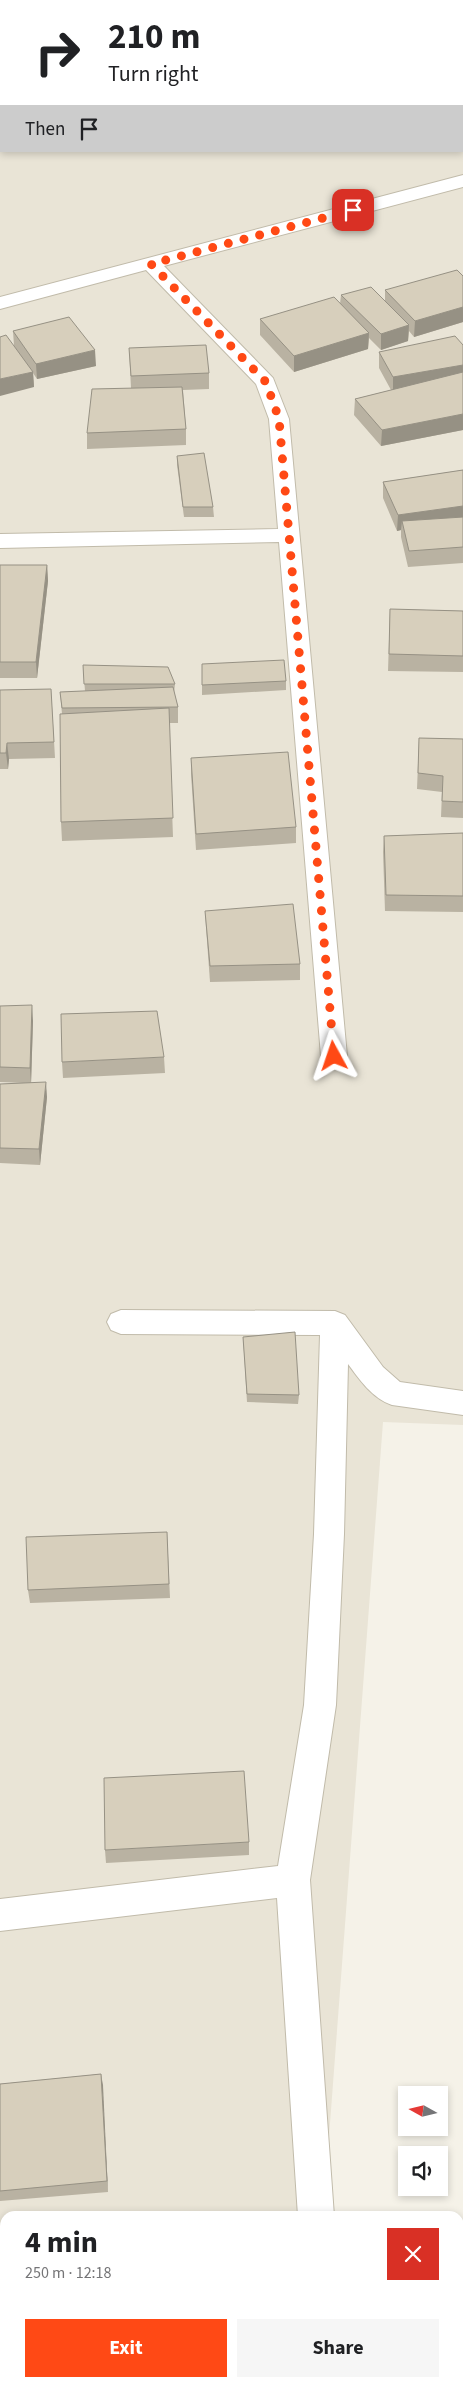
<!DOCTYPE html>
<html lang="en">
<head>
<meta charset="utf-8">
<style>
	:root { --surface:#fff; --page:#f6f6f6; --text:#202124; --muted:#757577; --accent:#ff4915 }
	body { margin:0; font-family:"Source Sans 3",sans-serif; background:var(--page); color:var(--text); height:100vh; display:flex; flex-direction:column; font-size:19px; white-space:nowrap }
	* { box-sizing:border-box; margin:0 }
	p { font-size:16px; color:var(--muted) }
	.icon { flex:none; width:28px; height:28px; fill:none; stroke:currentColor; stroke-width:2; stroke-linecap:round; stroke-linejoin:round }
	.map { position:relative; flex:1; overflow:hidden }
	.drawer { position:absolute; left:0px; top:2211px; width:464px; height:176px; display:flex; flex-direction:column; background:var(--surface); border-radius:15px 15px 0 0; box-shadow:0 2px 8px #0003 }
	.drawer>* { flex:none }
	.hud { position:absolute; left:0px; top:0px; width:464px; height:152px; box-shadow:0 2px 8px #0003; background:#fff; color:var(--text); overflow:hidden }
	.needle { width:32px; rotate:278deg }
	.buttons { position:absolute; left:398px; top:2086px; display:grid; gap:10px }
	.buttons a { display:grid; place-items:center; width:50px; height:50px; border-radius:0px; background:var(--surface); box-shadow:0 2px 8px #0003; font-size:25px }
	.pin { position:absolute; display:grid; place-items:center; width:42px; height:42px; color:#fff; margin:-21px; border-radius:10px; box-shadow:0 2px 8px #0006 }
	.me { position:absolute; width:55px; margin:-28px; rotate:355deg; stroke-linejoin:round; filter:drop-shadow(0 0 4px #0008) }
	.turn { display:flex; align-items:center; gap:18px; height:105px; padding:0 25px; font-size:22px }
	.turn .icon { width:65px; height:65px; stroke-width:2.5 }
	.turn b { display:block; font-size:35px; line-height:42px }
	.then { display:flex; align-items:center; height:48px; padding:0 25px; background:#0003; gap:10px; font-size:19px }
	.round { display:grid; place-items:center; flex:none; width:52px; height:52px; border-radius:0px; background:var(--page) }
	.summary { display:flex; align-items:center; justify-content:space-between; height:85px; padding:0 25px }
	h1 { font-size:30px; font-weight:700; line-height:38px }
	.action { display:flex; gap:10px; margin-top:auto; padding:10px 25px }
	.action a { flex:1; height:58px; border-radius:0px; background:var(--accent); color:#fff; font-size:20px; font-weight:700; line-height:58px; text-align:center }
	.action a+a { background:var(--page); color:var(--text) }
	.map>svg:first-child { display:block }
	.residential { fill:#e9e4d6; fill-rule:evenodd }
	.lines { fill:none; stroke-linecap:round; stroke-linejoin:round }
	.street-casing { stroke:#c1bbaa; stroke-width:2 }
	.street { fill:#fff; fill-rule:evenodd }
	.wall { fill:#b9b2a2 }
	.shaded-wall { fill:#969184 }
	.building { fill:#d7cfbc; stroke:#969184 }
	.route { stroke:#ff4915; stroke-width:9; stroke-dasharray:0 16.2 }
</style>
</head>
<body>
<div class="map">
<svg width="463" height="2387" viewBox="0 0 463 2387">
	<rect width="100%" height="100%" fill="#f5f2e8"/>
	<!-- residential -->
	<path class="residential" d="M0 0H463V1425L383 1422 323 2216H5V2382H321V2387H0ZM1 1H462V151H1Z"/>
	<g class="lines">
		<defs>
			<g id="street">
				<path d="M463 175V187L164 266 273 378 289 419 347 1056 343 1063 334 1066 325 1063 321 1056 279 542 0 548V534L278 529 269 419 256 384 146 270 0 309V297Z"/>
				<path d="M121 1310 335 1311 345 1315 383 1367 400 1382 463 1391V1415L392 1405C372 1398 360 1380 348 1364L344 1534 336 1705 310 1880 334 2216H298L277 1898 0 1931V1899L278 1866 304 1705 314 1534 320 1335 121 1334 111 1330 107 1322 111 1314Z"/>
				<rect x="308" y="2382" width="38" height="5"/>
			</g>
		</defs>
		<!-- street casing -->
		<use href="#street" class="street-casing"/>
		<!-- street -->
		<use href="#street" class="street"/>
	</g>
	<!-- wall -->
	<g class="wall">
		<path d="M463 276V322L414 337 409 331 408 341 381 350 369 338 368 349 294 372 260 335V319L340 304 341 295 385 301V290Z"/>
		<path d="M13 331 96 366 37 379 33 373 34 387 14 346Z"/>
		<path d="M463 345V430L381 446 354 415 355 399 391 390 379 368V352Z"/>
		<path d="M129 348 209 373V389L183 390 186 429V445L87 449V433L131 388Z"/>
		<path d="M177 456 213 507 214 517H184L177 465Z"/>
		<path d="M463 470V563L408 567 401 537V530L397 531 383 498V482Z"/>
		<path d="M0 565H47L48 581 37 678H0Z"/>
		<path d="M390 609 463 611V672L388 671Z"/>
		<path d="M202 664 286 681V690L202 695Z"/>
		<path d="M83 665 175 684 174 693 178 707V723H169L173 837 62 841 61 822 62 714 60 692 85 691Z"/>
		<path d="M51 689 55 758 9 759 8 769H0V690Z"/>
		<path d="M419 738 463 739V818L441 817 442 792 417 789Z"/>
		<path d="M191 758 296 827V843L196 850 191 774Z"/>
		<path d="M463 833V912L385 911 383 852 384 836Z"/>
		<path d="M205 911 300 964V980L210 982 206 927Z"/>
		<path d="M0 1006 33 1021 31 1083 47 1097 40 1165 0 1163V1084L23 1083 0 1082Z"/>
		<path d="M164 1057 165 1073 63 1078 62 1062Z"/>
		<path d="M243 1337 299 1395 298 1404 247 1402Z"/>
		<path d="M167 1532 170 1598 30 1603 28 1590Z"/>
		<path d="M249 1842V1855L106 1863 105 1850Z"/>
		<path d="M101 2074 108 2192 0 2201V2084Z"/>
	</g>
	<!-- shaded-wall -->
	<g class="shaded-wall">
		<rect x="360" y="0" width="56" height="1"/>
		<rect x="0" y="50" width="1" height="16"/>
		<path d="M463 307V322L414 337 415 321Z"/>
		<path d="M409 325 408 341 381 350V334Z"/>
		<path d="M369 333 368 349 294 372V356Z"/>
		<path d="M95 350 96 366 37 379 36 364Z"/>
		<path d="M463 365V381L393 393V377Z"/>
		<path d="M33 372 34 387 0 396V379Z"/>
		<path d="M463 414V430L381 446 382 430Z"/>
		<path d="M463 506V522L402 521 401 530 397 531 398 515Z"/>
		<path d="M47 565 48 581 37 678 36 662Z"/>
		<path d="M7 743 9 759 8 769 6 753Z"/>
		<path d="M32 1005 33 1021 31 1084 30 1068Z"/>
		<path d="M46 1082 47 1097 40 1165 39 1149Z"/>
		<path d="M101 2074 103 2085 108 2192 107 2181Z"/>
	</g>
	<!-- building -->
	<g class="building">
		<path d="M32 0H92L93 1H25Z"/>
		<path d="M105 0H185L186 1H106Z"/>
		<path d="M417 0 418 1H406Z"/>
		<path d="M453 0H463V12L462 1H443Z"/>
		<rect x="0" y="22" width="1" height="28"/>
		<path d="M462 50H463L462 79Z"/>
		<path d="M457 270 463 276V307L415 321 385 290Z"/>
		<path d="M371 287 409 325 381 334 341 295Z"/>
		<path d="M334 297 369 333 294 356 260 319Z"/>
		<path d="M69 317 95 350 36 364 13 331Z"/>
		<path d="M6 335 33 372 0 379V337Z"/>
		<path d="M455 336 463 345V365L393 377 379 352Z"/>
		<path d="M206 345 209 373 131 376 129 348Z"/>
		<path d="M463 372V414L382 430 355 399Z"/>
		<path d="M182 387 186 429 87 433 92 389Z"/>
		<path d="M204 453 213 507H183L177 456Z"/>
		<path d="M463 470V506L398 515 383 482Z"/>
		<path d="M463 517V547L409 551 402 521Z"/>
		<path d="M0 565H47L36 662H0Z"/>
		<path d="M390 609 463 611V656L389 654Z"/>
		<path d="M284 660 286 681 202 685V664Z"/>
		<path d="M83 665 168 667 175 684H84Z"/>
		<path d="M173 687 178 707 62 708 60 692Z"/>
		<path d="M51 689 54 742 7 743 6 753H0V690Z"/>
		<path d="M169 708 173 818 61 822 60 714Z"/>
		<path d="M419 738 463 739V802L442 801 443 776 418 773Z"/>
		<path d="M288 752 296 827 196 834 191 758Z"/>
		<path d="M463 833V896L386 895 384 836Z"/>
		<path d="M293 904 300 964 210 966 205 911Z"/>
		<path d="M32 1005 30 1068 0 1067V1006Z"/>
		<path d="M157 1011 164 1057 62 1062 61 1014Z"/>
		<path d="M46 1082 39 1149 0 1148V1084Z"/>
		<path d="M295 1332 299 1395 247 1394 243 1337Z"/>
		<path d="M167 1532 169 1584 28 1590 26 1537Z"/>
		<path d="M244 1771 249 1842 105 1850 104 1778Z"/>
		<path d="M101 2074 107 2181 0 2191V2084Z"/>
		<path d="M5 2351V2382H72L73 2387H0V2352Z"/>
	</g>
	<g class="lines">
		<!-- route -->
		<path class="route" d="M334 1056 279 419 266 382 151 264 353 210"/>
	</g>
</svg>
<div class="buttons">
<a><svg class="needle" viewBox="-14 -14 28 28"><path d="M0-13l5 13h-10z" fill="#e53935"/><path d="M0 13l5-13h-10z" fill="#757577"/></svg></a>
<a><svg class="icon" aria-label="sound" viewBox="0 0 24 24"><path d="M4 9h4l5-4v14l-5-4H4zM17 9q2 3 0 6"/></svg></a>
</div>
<div class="pin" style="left:353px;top:210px;background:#d93025"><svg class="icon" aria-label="arrive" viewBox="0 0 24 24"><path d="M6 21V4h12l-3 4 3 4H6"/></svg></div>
<svg class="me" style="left:334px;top:1056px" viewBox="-20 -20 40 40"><path d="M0-17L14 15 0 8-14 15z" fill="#ff4915" stroke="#fff" stroke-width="4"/></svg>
<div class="hud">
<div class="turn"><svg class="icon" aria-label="right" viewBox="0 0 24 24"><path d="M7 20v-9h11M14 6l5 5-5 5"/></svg><div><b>210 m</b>Turn right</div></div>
<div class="then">Then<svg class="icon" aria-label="arrive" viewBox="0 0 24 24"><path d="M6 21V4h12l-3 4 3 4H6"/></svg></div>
</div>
<section class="drawer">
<div class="summary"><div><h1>4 min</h1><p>250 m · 12:18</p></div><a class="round" style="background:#d93025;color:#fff"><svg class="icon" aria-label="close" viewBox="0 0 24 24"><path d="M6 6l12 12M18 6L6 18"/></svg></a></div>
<div class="action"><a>Exit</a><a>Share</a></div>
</section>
</div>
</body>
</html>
